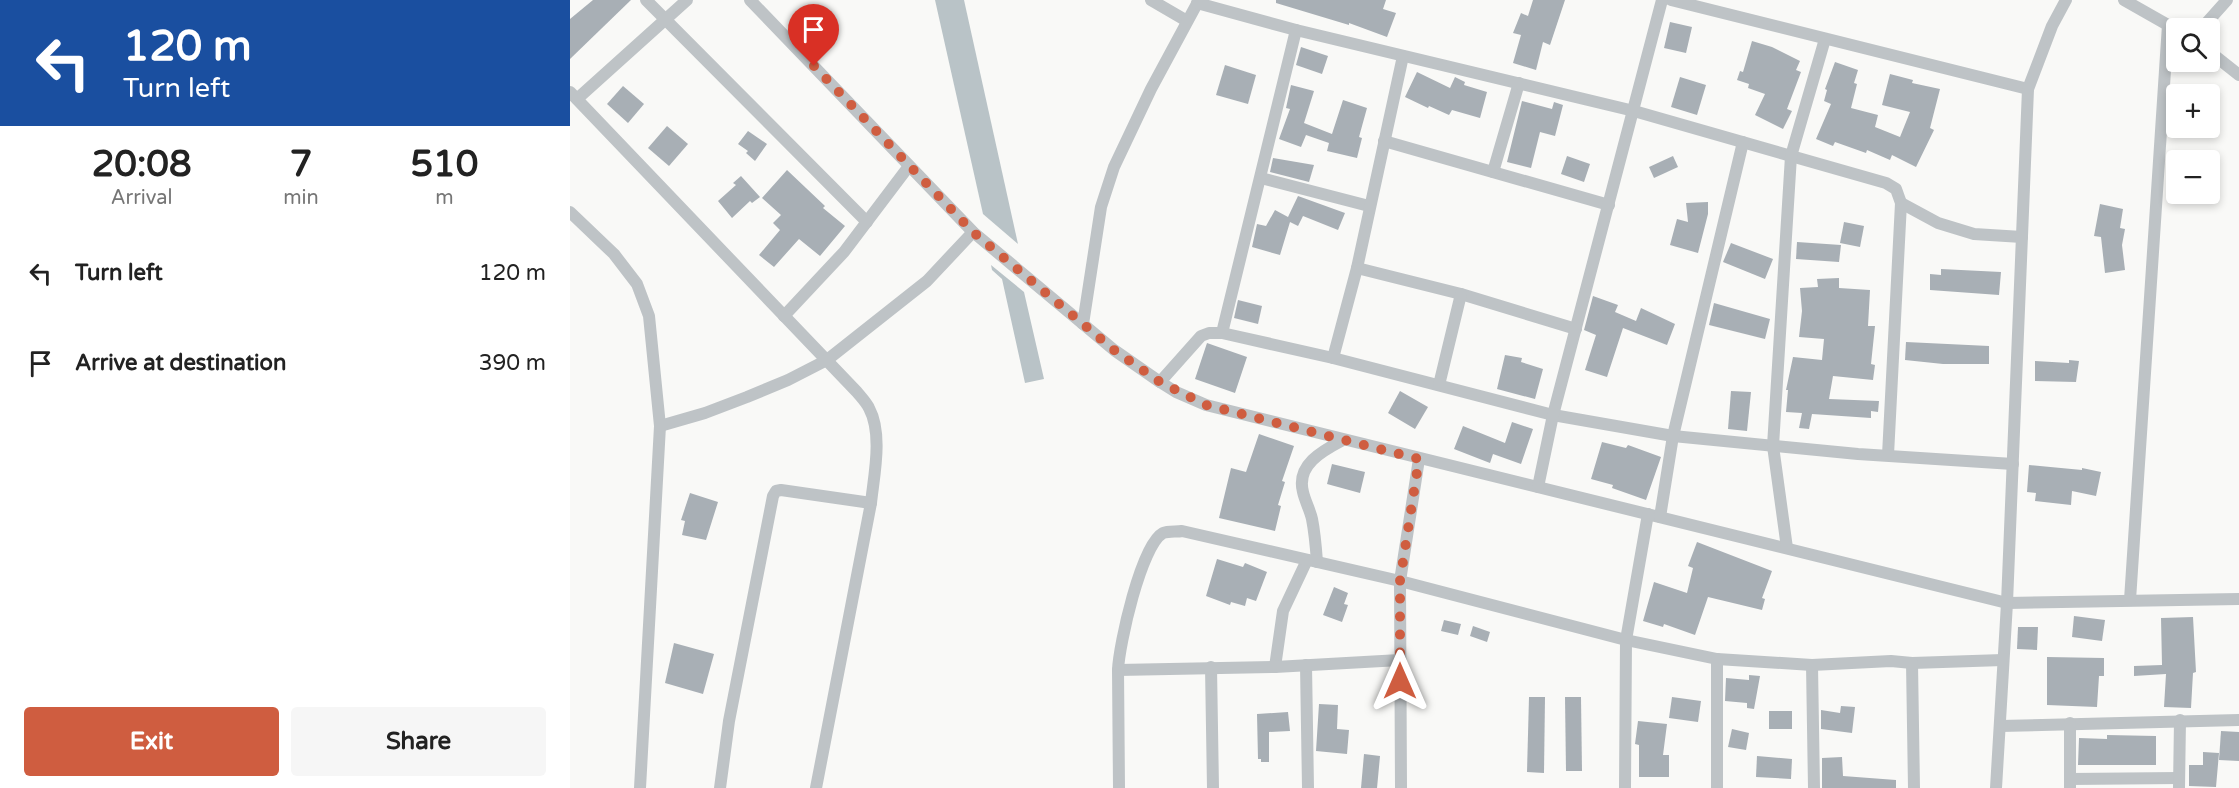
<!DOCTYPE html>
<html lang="en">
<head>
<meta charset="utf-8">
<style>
	:root { --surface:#fff; --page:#f6f6f6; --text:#222; --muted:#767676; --accent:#cf5d40 }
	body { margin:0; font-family:"Varela Round",sans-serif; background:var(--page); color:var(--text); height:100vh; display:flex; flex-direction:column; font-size:22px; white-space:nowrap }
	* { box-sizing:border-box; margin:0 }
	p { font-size:20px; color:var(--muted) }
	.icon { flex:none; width:33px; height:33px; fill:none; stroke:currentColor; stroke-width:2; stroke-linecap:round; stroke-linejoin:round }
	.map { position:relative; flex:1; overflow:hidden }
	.sheet { display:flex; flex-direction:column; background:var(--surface); width:570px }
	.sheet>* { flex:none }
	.guide { background:#1a4fa0; color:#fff; overflow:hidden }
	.fabs { position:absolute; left:1596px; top:18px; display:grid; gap:12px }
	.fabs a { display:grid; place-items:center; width:54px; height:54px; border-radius:6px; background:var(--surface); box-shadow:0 3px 9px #0003; font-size:30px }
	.pin { position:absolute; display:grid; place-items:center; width:51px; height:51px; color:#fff; margin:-62px -26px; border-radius:50% 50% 50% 0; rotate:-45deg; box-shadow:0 0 6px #0007 }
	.pin .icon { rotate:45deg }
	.me { position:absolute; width:66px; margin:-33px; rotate:0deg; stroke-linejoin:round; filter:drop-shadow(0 0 4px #0008) }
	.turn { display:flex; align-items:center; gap:21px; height:126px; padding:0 24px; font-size:27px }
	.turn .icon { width:78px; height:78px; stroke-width:2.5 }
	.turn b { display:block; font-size:42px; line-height:51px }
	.eta { display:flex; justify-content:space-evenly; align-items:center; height:102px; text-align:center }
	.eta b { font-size:36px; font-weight:800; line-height:42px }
	.cta { display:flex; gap:12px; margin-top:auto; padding:12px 24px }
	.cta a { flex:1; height:69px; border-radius:6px; background:var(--accent); color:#fff; font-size:24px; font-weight:800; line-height:69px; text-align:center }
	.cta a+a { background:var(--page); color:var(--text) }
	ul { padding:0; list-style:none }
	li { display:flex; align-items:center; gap:18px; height:90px; padding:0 24px }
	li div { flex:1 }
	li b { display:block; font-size:22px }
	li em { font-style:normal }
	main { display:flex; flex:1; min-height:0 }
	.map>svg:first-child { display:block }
	.water { fill:#b9c3c7 }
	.building { fill:#a8afb5 }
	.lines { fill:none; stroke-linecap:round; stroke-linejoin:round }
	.minor { stroke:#bec3c6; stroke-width:12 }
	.route { stroke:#cf5d40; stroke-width:10; stroke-dasharray:0 18 }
</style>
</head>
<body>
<main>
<section class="sheet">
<div class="guide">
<div class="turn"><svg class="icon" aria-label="left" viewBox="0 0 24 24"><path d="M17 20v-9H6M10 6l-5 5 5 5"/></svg><div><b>120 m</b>Turn left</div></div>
</div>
<div class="eta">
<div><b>20:08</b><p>Arrival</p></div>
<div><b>7</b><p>min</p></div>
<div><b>510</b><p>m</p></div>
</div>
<ul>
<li><svg class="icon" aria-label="left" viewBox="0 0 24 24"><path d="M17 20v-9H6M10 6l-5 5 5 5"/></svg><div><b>Turn left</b></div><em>120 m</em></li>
<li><svg class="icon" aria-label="arrive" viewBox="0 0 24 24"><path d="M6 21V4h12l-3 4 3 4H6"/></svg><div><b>Arrive at destination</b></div><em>390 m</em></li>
</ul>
<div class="cta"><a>Exit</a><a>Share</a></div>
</section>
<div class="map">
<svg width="1669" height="788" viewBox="0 0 1669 788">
	<rect width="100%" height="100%" fill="#f9f9f7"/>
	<!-- water -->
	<g class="water">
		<path d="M365 0H394L448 244 413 214Z"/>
		<path d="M421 265 454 292 474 379 455 383 432 279 422 270Z"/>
	</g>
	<!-- building -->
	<g class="building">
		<path d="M23 0H61L0 59V19Z"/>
		<path d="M706 0H816L813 9 826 13 817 37 779 23V25L706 3Z"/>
		<path d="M963 0H995L980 45 973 42 966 70 943 63 951 35 943 33 951 13 958 16Z"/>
		<path d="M1100 22 1122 27 1116 53 1094 48Z"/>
		<path d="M1182 41 1202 47 1230 61 1226 70 1231 72 1217 109 1222 111 1213 129 1185 115 1195 94 1178 88 1179 84 1167 80 1170 71 1173 72Z"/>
		<path d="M731 47 758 56 752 74 726 65Z"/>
		<path d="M1265 62 1288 70 1284 83 1287 84 1281 108 1308 115 1305 127 1330 137 1340 112 1312 105 1320 74 1343 80 1342 83 1370 89 1360 128 1364 130 1346 167 1322 155 1320 160 1297 150 1296 153 1265 142 1263 146 1246 139 1261 104 1254 101 1257 90 1255 89Z"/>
		<path d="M655 65 686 75 678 104 646 95Z"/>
		<path d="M847 72 880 88 885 77 895 82 894 85 917 92 910 118 882 110 879 115 859 106 858 108 835 97Z"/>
		<path d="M1110 77 1136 85 1127 115 1101 107Z"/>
		<path d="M721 85 744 91 734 123 762 134 773 100 797 108 789 137 792 138 787 158 757 151 759 143 736 135 731 147 709 139 720 109 716 108Z"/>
		<path d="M53 86 74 104 58 123 37 104Z"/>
		<path d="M952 101 982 109 984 102 993 105 985 136 970 132 961 168 937 162Z"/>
		<path d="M97 126 118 144 99 166 78 148Z"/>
		<path d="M178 131 197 144 185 161 176 153 178 151 168 144Z"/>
		<path d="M997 156 1020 164 1014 182 991 174Z"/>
		<path d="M1103 156 1108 167 1084 178 1079 167Z"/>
		<path d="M703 158 744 165 739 182 700 172Z"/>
		<path d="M217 170 255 206 253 208 275 226 250 256 229 239 204 267 189 255 210 230 203 223 211 215 192 198Z"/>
		<path d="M171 176 190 197 182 203 180 201 162 218 148 201 166 185 163 183Z"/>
		<path d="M728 196 775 213 768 230 733 216 728 226 720 222 710 255 682 247 687 224 696 226 705 210 718 217Z"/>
		<path d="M1138 202V214L1128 253 1100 245 1107 219 1118 222 1116 203Z"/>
		<path d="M1530 204 1553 209 1550 228 1555 229 1552 245 1555 270 1535 273 1531 237 1524 236Z"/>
		<path d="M1274 222 1294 226 1290 247 1270 243Z"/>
		<path d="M1227 242 1271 245 1269 262 1226 259Z"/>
		<path d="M1161 243 1203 259 1195 279 1153 262Z"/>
		<path d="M1371 269 1431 272 1429 295 1360 290V274L1371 275Z"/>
		<path d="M1269 278V288L1300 290 1298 326H1305L1301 364 1305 365 1303 380 1263 376 1259 399 1309 401 1308 412 1301 411V418L1242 414 1239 429 1229 428 1232 413 1216 412 1218 390H1216L1223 357 1252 360 1254 339 1229 337 1232 311 1230 288 1248 287 1247 279Z"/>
		<path d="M1023 296 1048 305 1045 312 1066 321 1071 308 1105 324 1097 345 1053 328 1037 377 1015 370 1026 335 1014 330Z"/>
		<path d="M668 300 692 306 688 324 664 318Z"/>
		<path d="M1144 303 1200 319 1195 339 1139 325Z"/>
		<path d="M1336 342 1419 346V364H1373L1335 360Z"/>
		<path d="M637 343 677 357 665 393 625 379Z"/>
		<path d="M935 355 952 358 951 362 973 369 965 399 927 389Z"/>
		<path d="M1499 360 1509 361 1506 382 1465 381V361L1499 363Z"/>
		<path d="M830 391 858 407 845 429 818 413Z"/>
		<path d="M1161 391 1181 392 1177 431 1158 429Z"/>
		<path d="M942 422 963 429 951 464 923 454 920 463 884 449 893 426 935 443Z"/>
		<path d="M689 434 724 446 712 481 715 482 708 505 711 506 705 531 649 518 661 468 676 472Z"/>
		<path d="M1032 442 1056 448 1058 445 1091 457 1076 500 1042 488 1043 485 1021 479Z"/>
		<path d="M762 464 795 472 790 493 757 484Z"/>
		<path d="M1459 465 1512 470V468L1531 472 1526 496 1502 491 1501 505 1465 501 1466 493 1457 492Z"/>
		<path d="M120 493 148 502 136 540 112 535 115 521 111 520Z"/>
		<path d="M1127 542 1202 571 1192 598 1195 599 1192 610 1138 597 1125 635 1094 624 1093 627 1073 621 1084 582 1117 593 1123 568 1118 566Z"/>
		<path d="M647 559 673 567 675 563 697 572 686 601 677 598 675 606 661 602 660 605 636 596Z"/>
		<path d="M764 587 778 593 774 604 778 605 772 622 753 615Z"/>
		<path d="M1504 616 1535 620 1532 641 1502 637Z"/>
		<path d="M1623 617 1626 672 1623 673 1621 708 1594 707 1596 674 1564 676V666L1592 665 1591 618Z"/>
		<path d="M874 620 891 624 888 635 871 631Z"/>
		<path d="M903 626 920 632 917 642 900 636Z"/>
		<path d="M1448 627H1468L1467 650 1447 649Z"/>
		<path d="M104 643 144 654 133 694 95 683Z"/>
		<path d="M1477 657 1534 658V676H1529L1527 707 1477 705Z"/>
		<path d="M1179 675 1190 676 1184 709 1177 708V703L1155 701 1156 678 1179 680Z"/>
		<path d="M959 697H975L974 773 957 772Z"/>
		<path d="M995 697H1011L1012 771H996Z"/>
		<path d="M1102 697 1131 701 1128 722 1099 718Z"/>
		<path d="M749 704 768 705 767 729 779 730 777 754 746 751Z"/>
		<path d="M1271 706 1285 707 1282 733 1251 729V710L1270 713Z"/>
		<rect x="1199" y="711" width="23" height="18"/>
		<path d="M718 712 720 731 699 732V762H691V759H688L687 714Z"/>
		<path d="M1068 721 1097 724 1093 755H1099V777H1069V745L1065 744Z"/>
		<path d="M1162 729 1179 733 1176 750 1158 747Z"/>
		<path d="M1651 731 1669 732V761L1649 760Z"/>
		<path d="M1537 735 1586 736V765H1508L1509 738 1537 739Z"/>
		<path d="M1633 752 1649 753 1646 787 1619 786V765H1633Z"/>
		<path d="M794 754 810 756 807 788H791Z"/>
		<path d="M1187 756 1222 759 1221 779 1186 777Z"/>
		<path d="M1272 757 1273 776 1326 780V788H1252V758Z"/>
	</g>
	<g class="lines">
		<!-- minor -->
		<g class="minor">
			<path d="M76 0 297 222"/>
			<path d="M180 0 403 232 513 324"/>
			<path d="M581 0 617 21"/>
			<path d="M629 0 581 89 544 167 531 207 513 324 544 350 590 382 606 392 636 405 1437 603 1669 599"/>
			<path d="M1101 0 1458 89"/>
			<path d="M1554 0 1605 29"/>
			<path d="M627 3 726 30"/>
			<path d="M1632 28 1657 0"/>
			<path d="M1640 52 1669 75"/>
			<path d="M0 92 287 392C291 397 296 402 299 408 313 434 304 475 301 503L246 788"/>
			<path d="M7 99 117 0"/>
			<path d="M814 141 1039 205"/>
			<path d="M923 172 949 83"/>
			<path d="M691 178 799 206"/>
			<path d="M1331 203 1368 223 1404 234 1452 237"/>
			<path d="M0 212 44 254 67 284 79 316 90 426 70 788"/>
			<path d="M787 268 833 56"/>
			<path d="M214 316 274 252 339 166"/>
			<path d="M652 333 726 30 1064 111 1316 183 1326 189 1331 203 1318 455"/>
			<path d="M763 358 787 268 891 294 1006 329"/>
			<path d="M590 382 631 336 639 333H652L763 358 983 415 1103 436 1288 454 1443 464"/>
			<path d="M869 385 891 294"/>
			<path d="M90 426 135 413 177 397 218 380 257 360 357 281 403 232"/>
			<path d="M968 487 983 415 1092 0"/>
			<path d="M1090 517 1103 436 1173 142"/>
			<path d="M1217 548 1203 446 1221 156 1255 39"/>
			<path d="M747 562C746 548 745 534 742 519 740 510 735 501 733 492 726 465 752 451 773 440"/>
			<path d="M1560 600 1598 25"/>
			<path d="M1342 663 1433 660"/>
			<path d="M736 665 738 788"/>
			<path d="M1242 665 1244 788"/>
			<path d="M641 667 643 788"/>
			<path d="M705 667 713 611 737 560"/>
			<path d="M548 670 705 667 830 660"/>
			<path d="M1430 726 1669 720"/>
			<path d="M1500 779 1609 778"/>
			<path d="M150 788 159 721 203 496 206 491 211 490 301 503"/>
			<path d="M549 788 548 670C549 645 571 545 593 533 598 531 607 532 612 531L830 581 1056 640 1147 659 1242 665 1321 661 1342 663 1344 788"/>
			<path d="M831 788 830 581 849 459"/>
			<path d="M1055 788 1056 640 1078 514"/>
			<path d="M1147 788V659"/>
			<path d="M1426 788 1437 603 1458 89 1482 26 1496 0"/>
			<path d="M1500 788V723"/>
			<path d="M1609 788 1610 720"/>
		</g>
	</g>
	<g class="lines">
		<!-- route -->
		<path class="route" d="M244 66 403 232 544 350 590 382 636 405 849 459 830 581V681"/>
	</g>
</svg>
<div class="fabs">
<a><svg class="icon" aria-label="search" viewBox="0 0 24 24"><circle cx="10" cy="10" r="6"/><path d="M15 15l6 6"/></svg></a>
<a>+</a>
<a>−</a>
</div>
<div class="pin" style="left:244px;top:66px;background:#d93025"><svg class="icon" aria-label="arrive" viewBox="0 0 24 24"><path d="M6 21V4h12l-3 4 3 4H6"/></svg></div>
<svg class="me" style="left:830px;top:681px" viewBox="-20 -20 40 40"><path d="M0-17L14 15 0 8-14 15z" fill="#cf5d40" stroke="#fff" stroke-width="4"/></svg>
</div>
</main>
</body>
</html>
